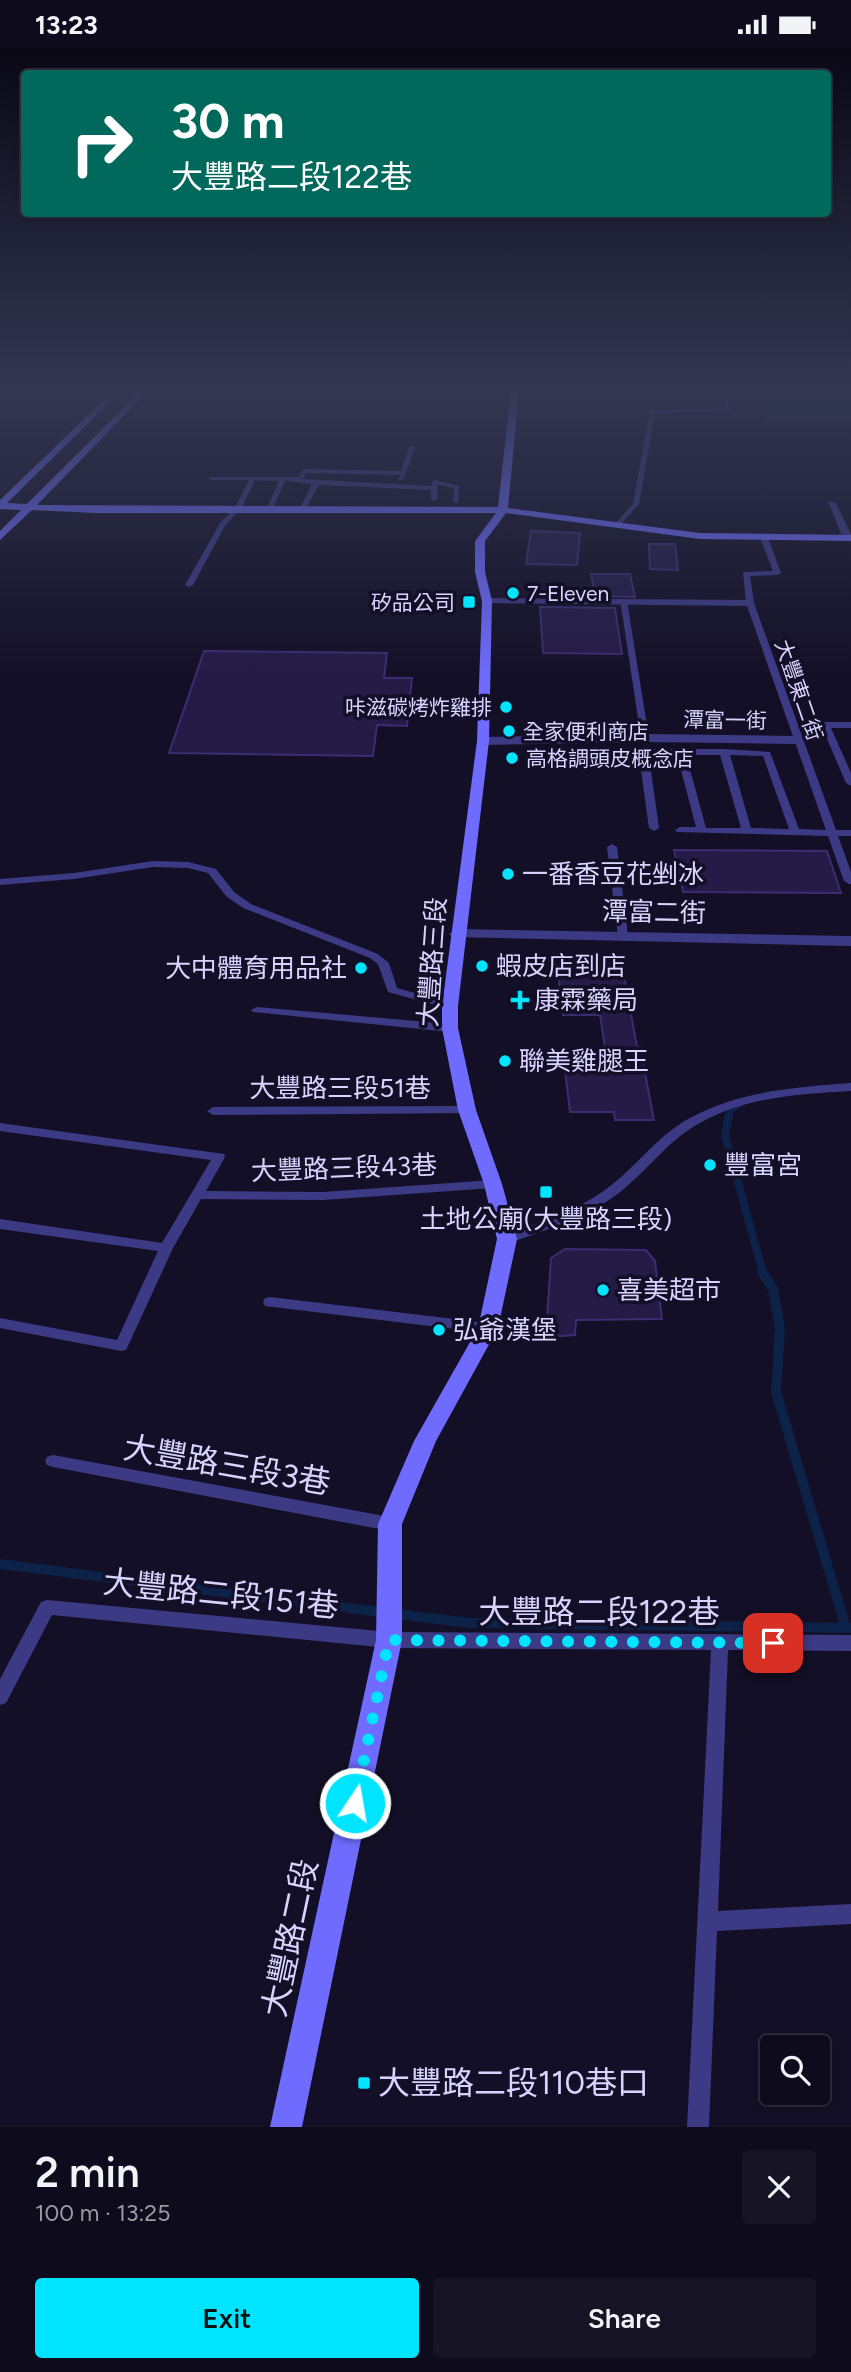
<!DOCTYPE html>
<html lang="en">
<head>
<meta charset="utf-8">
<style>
	:root { --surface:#0e0b1c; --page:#171425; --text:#f1f3f6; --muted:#9b9ba3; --line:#2e2b3b; --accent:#00e5ff }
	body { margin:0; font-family:Figtree,"Noto Sans TC",sans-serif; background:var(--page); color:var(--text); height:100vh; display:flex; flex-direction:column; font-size:26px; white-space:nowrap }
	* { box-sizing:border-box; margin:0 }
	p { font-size:23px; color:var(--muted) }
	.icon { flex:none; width:38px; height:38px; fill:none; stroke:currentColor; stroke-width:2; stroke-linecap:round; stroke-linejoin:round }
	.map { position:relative; height:2078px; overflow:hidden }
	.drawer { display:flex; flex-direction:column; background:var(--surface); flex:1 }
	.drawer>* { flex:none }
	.guide { position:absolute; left:21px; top:21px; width:810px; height:147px; border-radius:7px; box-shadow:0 4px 10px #0003,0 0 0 2px var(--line); background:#00695c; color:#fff; overflow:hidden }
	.fabs { position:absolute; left:760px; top:1986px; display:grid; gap:14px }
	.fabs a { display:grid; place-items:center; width:70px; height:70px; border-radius:7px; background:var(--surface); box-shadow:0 4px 10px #0003,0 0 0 2px var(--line); font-size:35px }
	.pin { position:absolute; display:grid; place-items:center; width:60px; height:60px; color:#fff; margin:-30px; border-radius:14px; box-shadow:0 4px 10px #0006 }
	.me { position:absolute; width:77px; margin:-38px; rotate:12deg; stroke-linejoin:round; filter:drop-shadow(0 0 5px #0008) }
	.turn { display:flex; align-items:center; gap:24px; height:147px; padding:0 35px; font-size:32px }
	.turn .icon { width:91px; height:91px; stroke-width:2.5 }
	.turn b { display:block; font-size:49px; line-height:60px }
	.round { display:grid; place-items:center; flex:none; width:74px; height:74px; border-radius:7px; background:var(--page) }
	.overview { display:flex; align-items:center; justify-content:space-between; height:119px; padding:0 35px }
	h1 { font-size:42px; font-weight:600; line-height:52px }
	.primary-button { display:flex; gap:14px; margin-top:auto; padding:14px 35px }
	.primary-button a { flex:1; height:80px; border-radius:7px; background:var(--accent); color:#111; font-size:28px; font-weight:600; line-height:80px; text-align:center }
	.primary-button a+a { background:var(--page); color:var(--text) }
	.status { display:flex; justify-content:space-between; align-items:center; height:49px; padding:0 35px; background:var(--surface); direction:ltr }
	.status svg { height:19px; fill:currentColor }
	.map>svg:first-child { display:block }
	.green { fill:#12302f }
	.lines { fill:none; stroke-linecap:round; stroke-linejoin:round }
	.stream-far1 { stroke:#0c2248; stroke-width:8 }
	.stream { stroke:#0c2248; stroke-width:10 }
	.building { fill:#241b47; stroke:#3b2d73; stroke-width:2 }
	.lane { fill:#3d3a85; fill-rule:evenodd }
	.street { fill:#3d3a85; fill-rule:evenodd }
	.secondary { fill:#6f6bff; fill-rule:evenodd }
	.route { stroke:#00e5ff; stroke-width:12; stroke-dasharray:0 21.6 }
	.poi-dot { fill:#00e5ff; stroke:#130f26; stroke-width:2.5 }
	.labels { text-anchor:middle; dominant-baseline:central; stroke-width:7; stroke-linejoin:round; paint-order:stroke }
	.far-poi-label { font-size:21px; fill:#d9d4ff; stroke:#130f26; text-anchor:start }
	.far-street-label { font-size:21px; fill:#d9d4ff; stroke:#130f26 }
	.poi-label { font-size:26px; fill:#d9d4ff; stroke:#130f26; text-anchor:start }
	.street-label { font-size:26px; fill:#d9d4ff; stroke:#130f26 }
	.near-street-label { font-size:32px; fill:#d9d4ff; stroke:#130f26 }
	.near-poi-label { font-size:32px; fill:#d9d4ff; stroke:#130f26; text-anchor:start }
</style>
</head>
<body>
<div class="status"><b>13:23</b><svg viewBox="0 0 49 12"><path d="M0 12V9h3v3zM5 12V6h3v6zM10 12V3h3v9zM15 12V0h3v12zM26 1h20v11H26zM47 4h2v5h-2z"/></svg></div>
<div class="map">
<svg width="851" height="2078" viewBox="0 0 851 2078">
	<rect width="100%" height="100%" fill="#130f26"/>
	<!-- green -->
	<path class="green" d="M747 341H851V372H768Z"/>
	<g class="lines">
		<!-- stream-far1 -->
		<path class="stream-far1" d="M741 1053 730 1061 725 1086 763 1224"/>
		<!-- stream -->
		<g class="stream">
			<path d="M762 1222 773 1240 780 1279 776 1343 846 1579"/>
			<path d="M0 1515 469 1574 851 1579"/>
		</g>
	</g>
	<!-- building -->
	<g class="building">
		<path d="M531 482 580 484 577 516 526 515Z"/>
		<path d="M649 495H675L678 521 650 520Z"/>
		<path d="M591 525H630L635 548 595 547Z"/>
		<path d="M540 558 615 559 622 605 543 604Z"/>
		<path d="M204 602 387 604 384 629H412L407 677 377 676 373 707 169 704Z"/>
		<path d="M674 801 827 802 841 844 683 843Z"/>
		<path d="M622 915 637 998H640L654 1071H615L614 1063H570L563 1005H606L600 966H563L557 916Z"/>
		<path d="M565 1200 646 1201 655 1212 662 1270 576 1271 575 1286 548 1288 547 1270 551 1209Z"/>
	</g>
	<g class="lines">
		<!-- lane -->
		<g class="lane">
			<path d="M722 341H728L731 360 723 363 655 364 639 455 620 476H616V474L633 455 650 361 722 359 726 358Z"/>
			<path d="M412 396 415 398 403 432 398 431 400 426 306 424 303 430 432 437V433L435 431 459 437 458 454 453 453 454 439 438 436 437 450 434 452 431 450V441L319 436 306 459 303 461 300 459 312 435C302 435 296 432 285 432L273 459 270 461 267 459 279 432 255 431 241 460 226 475 193 536 189 538 185 536 220 474 235 459 249 431H211L209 430V428H298L304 420 401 422 409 398Z"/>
			<path d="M764 487 768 489 781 524 777 526 750 527 754 554 836 781H851V787H838L851 823V835H849L844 832 828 787 677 783 675 781 680 778H696L677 706H652L649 708 659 779 654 782 649 779 639 707 650 700H724L770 703 799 780 826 781 746 554 743 523 773 522 760 489ZM686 706H720L741 779H706ZM730 706 763 707 789 780 751 779Z"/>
			<path d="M620 550 627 552 649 689 645 692 641 689Z"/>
			<path d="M825 673H851V679H831L851 724V737L846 734 821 676Z"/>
			<path d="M612 795 617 798 628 887 623 890 618 887 607 798Z"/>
			<path d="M153 812 188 813 216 820 234 843 251 855 378 905 389 914 397 939 454 955 456 957 450 960 388 943 378 915 370 909 243 859 226 847 208 824 188 819 153 818 74 830 0 836V830L74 824Z"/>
			<path d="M257 958 450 975 456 979 450 983 253 963 251 961Z"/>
			<path d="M851 1034V1042C799 1045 746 1048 700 1074 668 1091 647 1122 619 1144 587 1168 549 1180 512 1193H502L500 1190 502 1187C539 1174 577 1162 609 1138 637 1117 658 1086 690 1069 739 1042 797 1038 851 1034Z"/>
			<path d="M467 1057 473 1061 471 1064 213 1066 207 1062 213 1058Z"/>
			<path d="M0 1074 224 1105 225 1108 206 1142 323 1143 493 1131 500 1135 493 1139 323 1151 201 1150 173 1199 128 1297 126 1301 121 1302 0 1279V1269L117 1291 158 1202 0 1180V1170L162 1194 211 1111 0 1082Z"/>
			<path d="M270 1248 488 1274 493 1275 495 1279 493 1283 488 1284 265 1257 263 1253 265 1249Z"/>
			<path d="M53 1406 390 1468 396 1470 398 1475 396 1480 390 1482 53 1418 47 1416 45 1412 47 1408Z"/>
			<path d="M47 1551 389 1583 851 1586V1602L728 1601 718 1862 851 1855V1875L717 1882 709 2078H687L711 1601 389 1599 52 1566 6 1654 0 1656V1630L41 1553Z"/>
		</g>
		<!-- street -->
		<g class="street">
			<path d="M828 452 836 454 851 485V491L843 489Z"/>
			<path d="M487 549 750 551 755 554 750 557 483 554V550Z"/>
			<path d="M645 685 797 687 803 691 797 695 645 693 483 696 477 692 483 688Z"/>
			<path d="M457 880 851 887V897L452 888 449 885Z"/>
		</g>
		<!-- secondary -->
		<path class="secondary" d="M114 341H122L7 454 27 455 141 341H149L37 456 498 458 511 341H519L508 459 700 484 851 486V492L700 490 506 464 485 492V523L492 552 489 692 458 957V979L476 1061 502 1135 517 1190 498 1279 436 1392 402 1475V1591L302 2078H270L376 1591 378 1475 414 1392 478 1279 497 1190 484 1135 458 1061 442 979V957L477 692 482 552 475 523V492L496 464H96L32 461 0 491V482L21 461 0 460V451Z"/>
	</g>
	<!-- sky -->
	<linearGradient id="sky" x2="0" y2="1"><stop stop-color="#0a0815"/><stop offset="0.54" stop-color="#333752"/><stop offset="1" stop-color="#333752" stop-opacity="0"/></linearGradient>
	<rect width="851" height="632" fill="url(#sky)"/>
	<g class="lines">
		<!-- route -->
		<path class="route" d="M355 1754 389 1591 773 1594"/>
	</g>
	<!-- markers -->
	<g class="poi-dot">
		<circle cx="513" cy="544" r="7"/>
		<rect x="462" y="546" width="14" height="14" rx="3.5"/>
		<circle cx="506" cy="658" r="7"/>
		<circle cx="509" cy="682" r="7"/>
		<circle cx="512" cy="709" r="7"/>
		<circle cx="508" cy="825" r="7"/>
		<circle cx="482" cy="917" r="7"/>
		<circle cx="361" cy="919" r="7"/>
		<path d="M516.5 940.5h7v7h7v7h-7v7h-7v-7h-7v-7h7z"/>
		<circle cx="505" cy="1012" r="7"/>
		<circle cx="710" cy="1116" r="7"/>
		<rect x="539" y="1136" width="14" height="14" rx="3.5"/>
		<circle cx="603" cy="1241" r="7"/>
		<circle cx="439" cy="1281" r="7"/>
		<rect x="357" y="2027" width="14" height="14" rx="3.5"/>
	</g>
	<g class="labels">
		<!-- far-poi labels -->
		<g class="far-poi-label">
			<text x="527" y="544">7-Eleven</text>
			<text x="455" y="553" text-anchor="end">矽品公司</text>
			<text x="492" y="658" text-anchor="end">咔滋碳烤炸雞排</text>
			<text x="523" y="682">全家便利商店</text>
			<text x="526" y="709">高格調頭皮概念店</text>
		</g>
		<!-- far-street labels -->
		<g class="far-street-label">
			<text transform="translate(799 641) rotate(71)">大豐東二街</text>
			<text transform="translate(725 671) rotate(1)">潭富一街</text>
		</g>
		<!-- poi labels -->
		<g class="poi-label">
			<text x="522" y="825">一番香豆花剉冰</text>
			<text x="496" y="917">蝦皮店到店</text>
			<text x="347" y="919" text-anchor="end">大中體育用品社</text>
			<text x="534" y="951">康霖藥局</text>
			<text x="519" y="1012">聯美雞腿王</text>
			<text x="724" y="1116">豐富宮</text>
			<text x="546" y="1170" text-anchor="middle">土地公廟(大豐路三段)</text>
			<text x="617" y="1241">喜美超市</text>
			<text x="453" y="1281">弘爺漢堡</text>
		</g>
		<!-- street labels -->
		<g class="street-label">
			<text transform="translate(654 863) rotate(1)">潭富二街</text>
			<text transform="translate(432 913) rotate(-86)">大豐路三段</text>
			<text x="340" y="1039">大豐路三段51巷</text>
			<text transform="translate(344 1119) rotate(-2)">大豐路三段43巷</text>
		</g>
		<!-- near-street labels -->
		<g class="near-street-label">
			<text transform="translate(227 1416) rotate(10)">大豐路三段3巷</text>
			<text transform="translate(221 1545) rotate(6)">大豐路二段151巷</text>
			<text x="599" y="1563">大豐路二段122巷</text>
			<text transform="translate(290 1889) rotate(-78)">大豐路二段</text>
		</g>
		<!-- near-poi labels -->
		<g class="near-poi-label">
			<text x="378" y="2034">大豐路二段110巷口</text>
		</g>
	</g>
</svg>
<div class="fabs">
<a><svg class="icon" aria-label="search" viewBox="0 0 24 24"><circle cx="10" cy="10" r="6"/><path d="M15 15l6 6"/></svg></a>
</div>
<div class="pin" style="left:773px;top:1594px;background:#d93025"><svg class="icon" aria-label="arrive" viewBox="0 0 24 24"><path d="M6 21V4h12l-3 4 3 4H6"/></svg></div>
<svg class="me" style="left:355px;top:1754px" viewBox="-20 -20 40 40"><circle r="17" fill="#00e5ff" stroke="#fff" stroke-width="3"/><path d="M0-11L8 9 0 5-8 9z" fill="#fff"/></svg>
<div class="guide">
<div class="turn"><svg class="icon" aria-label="right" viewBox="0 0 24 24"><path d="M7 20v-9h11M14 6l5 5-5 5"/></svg><div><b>30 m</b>大豐路二段122巷</div></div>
</div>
</div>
<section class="drawer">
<div class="overview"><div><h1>2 min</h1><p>100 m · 13:25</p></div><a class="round"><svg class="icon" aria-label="close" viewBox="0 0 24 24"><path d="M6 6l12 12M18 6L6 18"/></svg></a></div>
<div class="primary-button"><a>Exit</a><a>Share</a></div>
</section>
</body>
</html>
